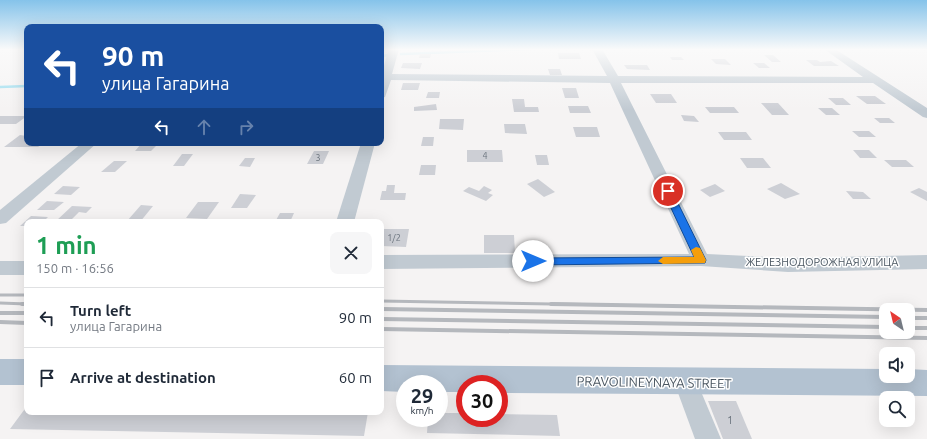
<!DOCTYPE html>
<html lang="en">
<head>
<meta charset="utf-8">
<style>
	:root { --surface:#fff; --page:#f6f6f7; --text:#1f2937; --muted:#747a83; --line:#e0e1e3 }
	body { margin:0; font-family:Ubuntu,sans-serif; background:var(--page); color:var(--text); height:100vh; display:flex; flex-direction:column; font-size:15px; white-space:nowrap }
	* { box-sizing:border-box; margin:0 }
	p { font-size:13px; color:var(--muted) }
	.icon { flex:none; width:22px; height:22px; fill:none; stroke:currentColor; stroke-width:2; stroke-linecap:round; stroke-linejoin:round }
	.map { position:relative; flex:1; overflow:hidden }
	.sheet { position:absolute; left:24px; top:219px; width:360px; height:196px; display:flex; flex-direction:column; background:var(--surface); border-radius:8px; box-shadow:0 4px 16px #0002 }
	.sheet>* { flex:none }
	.hud { position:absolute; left:24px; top:24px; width:360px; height:122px; border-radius:8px; box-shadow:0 4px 16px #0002; background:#1a4fa0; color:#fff; overflow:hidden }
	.needle { width:26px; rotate:325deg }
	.tools { position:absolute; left:879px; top:303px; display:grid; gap:8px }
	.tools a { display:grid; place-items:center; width:36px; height:36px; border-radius:8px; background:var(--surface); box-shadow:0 4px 16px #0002; font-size:20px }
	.speed { position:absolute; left:396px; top:375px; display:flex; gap:8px; font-size:20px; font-weight:700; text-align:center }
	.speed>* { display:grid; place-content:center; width:52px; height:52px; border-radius:50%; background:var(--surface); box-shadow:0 4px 16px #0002; line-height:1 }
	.speed small { font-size:10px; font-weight:400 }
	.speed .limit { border:6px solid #d22; background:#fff; color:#111 }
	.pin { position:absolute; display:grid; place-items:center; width:34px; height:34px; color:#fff; margin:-17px; border:2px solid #fff; border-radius:50%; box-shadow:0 1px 4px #0007 }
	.me { position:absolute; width:44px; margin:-22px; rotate:90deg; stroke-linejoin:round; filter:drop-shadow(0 0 3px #0008) }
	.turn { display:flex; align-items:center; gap:14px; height:84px; padding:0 12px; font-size:18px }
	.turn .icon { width:52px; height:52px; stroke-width:2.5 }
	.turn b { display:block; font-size:28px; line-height:34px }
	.lanes { display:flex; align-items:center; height:38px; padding:0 12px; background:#0003; justify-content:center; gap:20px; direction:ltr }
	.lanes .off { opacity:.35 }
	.round { display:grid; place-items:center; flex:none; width:42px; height:42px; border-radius:8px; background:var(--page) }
	.summary { display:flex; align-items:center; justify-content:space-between; height:68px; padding:0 12px }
	h1 { font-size:24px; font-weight:700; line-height:30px; color:#1e9e55 }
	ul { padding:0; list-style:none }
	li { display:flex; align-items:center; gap:12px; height:60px; padding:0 12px; border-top:1px solid var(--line) }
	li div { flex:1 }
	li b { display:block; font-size:15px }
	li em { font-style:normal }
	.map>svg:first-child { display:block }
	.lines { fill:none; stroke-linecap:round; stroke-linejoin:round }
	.stream { stroke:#90daee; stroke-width:2.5 }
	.building { fill:#cdcfd5 }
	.minor { fill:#c1cad2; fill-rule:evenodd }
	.major { fill:#b3c2d1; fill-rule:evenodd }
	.rail-far1 { stroke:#b5b8bd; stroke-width:3 }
	.rail { stroke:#b5b8bd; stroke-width:4 }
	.route { fill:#1a73e8; stroke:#114b97 }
	.slow { fill:#f59e0b }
	.labels { text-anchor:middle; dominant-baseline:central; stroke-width:3; stroke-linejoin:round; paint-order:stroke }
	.number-label { font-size:9px; fill:#6b747e }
	.street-label { font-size:11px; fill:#4a5661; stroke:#fff }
	.near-number-label { font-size:11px; fill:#6b747e }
	.near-street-label { font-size:13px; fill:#4a5661; stroke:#fff }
</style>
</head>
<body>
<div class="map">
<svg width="927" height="439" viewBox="0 0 927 439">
	<rect width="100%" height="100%" fill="#f5f3f3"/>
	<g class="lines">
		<!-- stream -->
		<g class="stream">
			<path d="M401 54 530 49"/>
			<path d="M381 56 389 55"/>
			<path d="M0 87 27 86"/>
		</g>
	</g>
	<!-- building -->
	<g class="building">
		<path d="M558 53H579L581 59H559Z"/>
		<path d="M420 54H431L430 58H419Z"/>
		<path d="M764 55H773L781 62H772Z"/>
		<path d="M670 57H681L684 60H672Z"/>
		<path d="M711 59H725L731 65 716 64Z"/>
		<path d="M806 60H817L820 62 831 61 839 66H814Z"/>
		<path d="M403 63H422L420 69 401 68Z"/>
		<path d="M753 63H764L770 68H759Z"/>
		<path d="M624 65H647L650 70 627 69Z"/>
		<path d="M548 69H560L562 75H550Z"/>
		<path d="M403 83H420L418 90H401Z"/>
		<path d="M562 88H576L579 98H565Z"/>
		<path d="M428 92H440L439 98H426Z"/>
		<path d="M650 94H671L677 103H656Z"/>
		<path d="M856 96H875L886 104H867Z"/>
		<path d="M828 98H843L851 105H836Z"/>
		<path d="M512 99H524L525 107H538L539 112H514Z"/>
		<path d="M761 103H778L789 115H772Z"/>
		<path d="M436 104 437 110 414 111V107Z"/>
		<path d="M568 106H588L591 113H570Z"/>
		<path d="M705 107H734L739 113H710Z"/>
		<path d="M818 108H832L840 115H826Z"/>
		<path d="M681 115 694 116 699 122 684 121Z"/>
		<path d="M0 116H27L16 124H0Z"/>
		<path d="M874 118H889L895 123H880Z"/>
		<path d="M440 119H464L463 130 439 129Z"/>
		<path d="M504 124H525L527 134 505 133Z"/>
		<path d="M573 127H597L600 137H576Z"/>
		<path d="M852 131H869L876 137H859Z"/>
		<path d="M718 132H746L752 140H724Z"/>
		<path d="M20 135 27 136V143H44L38 147H4Z"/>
		<path d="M423 137H434L433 146H421Z"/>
		<path d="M142 143 158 144 151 151H135Z"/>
		<path d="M467 150H502L503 162H467Z"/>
		<path d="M853 150H869L877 158H860Z"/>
		<path d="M314 151H329L323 164H307Z"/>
		<path d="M182 154H193L184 166H173Z"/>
		<path d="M535 155H547L549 165H537Z"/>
		<path d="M245 158H255L250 167 239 166Z"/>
		<path d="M740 158H763L771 168H747Z"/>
		<path d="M884 160H906L914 167H892Z"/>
		<path d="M114 161H127L115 172H101Z"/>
		<path d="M421 165H436L435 175H419Z"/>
		<path d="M538 179 555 192 544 197 527 184Z"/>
		<path d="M781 183 800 194 785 199 767 189Z"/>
		<path d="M715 184 725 191 710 197 700 190Z"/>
		<path d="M387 185H395L394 193H406L405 200H380L382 191H386Z"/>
		<path d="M63 186 80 187 71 195 54 194Z"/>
		<path d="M484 186 492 190 488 193 493 195 486 201 463 191 469 187 479 191Z"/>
		<path d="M919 188 927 192V201L910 192Z"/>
		<path d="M846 191 863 192 871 199H853Z"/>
		<path d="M240 194 256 195 247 208H231Z"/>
		<path d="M47 201 64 202 54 210H37Z"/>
		<path d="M198 202H219L207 219 186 218Z"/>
		<path d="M141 205 153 206 140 222 127 221Z"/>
		<path d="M72 206 92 207 86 213 79 212 69 222H55Z"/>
		<path d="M280 213H294L290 222H275Z"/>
		<path d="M31 216 48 217 43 222H27V226H20Z"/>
		<path d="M381 229H409L406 247 381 246Z"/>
		<path d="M484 235H514L515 253H484Z"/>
		<path d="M708 401H736L752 439H723Z"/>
		<path d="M27 406V412H368L364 436 10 429Z"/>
		<path d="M439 413H465V418H499V414L557 415 560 436 427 433 428 418H439Z"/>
	</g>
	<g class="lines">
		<!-- minor -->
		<g class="minor">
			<path d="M389 49H399L392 74 607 76 592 49H602L618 76 863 77 824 49H835L927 108V118L923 117 873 83H621L707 254 788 258 927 255V269L788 272 701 266 381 269V255L689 254 610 83 391 80 385 97 381 98V75Z"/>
			<path d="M82 143H97L6 223 0 224V210Z"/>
			<path d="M361 143H375L354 222H336Z"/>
			<rect x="0" y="261" width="27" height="14"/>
			<path d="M686 372 694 375 721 439H695L674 382 678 375Z"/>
		</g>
		<!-- major -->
		<g class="major">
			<rect x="0" y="359" width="27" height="26"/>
			<path d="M381 365 886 369V376H908V369L927 370V396L499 393V384H465V392H439V384H405V392L381 391Z"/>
		</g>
		<!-- rail-far1 -->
		<g class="rail-far1">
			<path d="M0 295H27"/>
			<path d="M381 301 612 305"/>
			<path d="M0 303 27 304"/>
		</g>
		<!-- rail -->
		<g class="rail">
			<path d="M22 304H27"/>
			<path d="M551 304 927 310"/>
			<path d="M381 309 886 317"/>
			<path d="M0 313H27"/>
			<path d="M908 318H927"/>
			<path d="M381 319 886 327"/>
			<path d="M0 322 27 323"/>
			<path d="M908 328H927"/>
			<path d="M381 329 927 338"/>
		</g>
	</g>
	<!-- sky -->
	<linearGradient id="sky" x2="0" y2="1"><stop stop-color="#85c3ea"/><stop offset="0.45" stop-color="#fafafa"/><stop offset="1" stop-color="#fafafa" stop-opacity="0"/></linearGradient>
	<rect width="927" height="110" fill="url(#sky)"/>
	<!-- route -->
	<path class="route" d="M668 188 672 191 706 260 705 263 533 265 528 261 533 258 694 257 663 191Z"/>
	<!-- slow -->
	<path class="slow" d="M696 247 700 248 706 260 705 263 663 264 658 261 663 257H694L691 250Z"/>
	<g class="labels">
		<!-- number labels -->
		<g class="number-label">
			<text x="485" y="156">4</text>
			<text x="318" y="158">3</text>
			<text x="394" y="238">1/2</text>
		</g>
		<!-- street labels -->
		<g class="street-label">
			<text x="822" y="262">ЖЕЛЕЗНОДОРОЖНАЯ УЛИЦА</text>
		</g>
		<!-- near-number labels -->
		<g class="near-number-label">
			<text x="730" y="420">1</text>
		</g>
		<!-- near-street labels -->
		<g class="near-street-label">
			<text transform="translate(654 382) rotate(1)">PRAVOLINEYNAYA STREET</text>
		</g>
	</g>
</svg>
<div class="tools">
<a><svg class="needle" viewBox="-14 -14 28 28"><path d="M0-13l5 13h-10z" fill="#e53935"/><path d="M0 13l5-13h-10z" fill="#747a83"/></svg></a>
<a><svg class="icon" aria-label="sound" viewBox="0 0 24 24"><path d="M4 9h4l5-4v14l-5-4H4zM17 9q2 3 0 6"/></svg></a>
<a><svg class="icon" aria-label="search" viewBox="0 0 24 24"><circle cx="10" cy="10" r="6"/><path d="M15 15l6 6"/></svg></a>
</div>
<div class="speed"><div>29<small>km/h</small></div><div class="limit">30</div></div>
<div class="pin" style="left:668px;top:191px;background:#d93025"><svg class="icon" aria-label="arrive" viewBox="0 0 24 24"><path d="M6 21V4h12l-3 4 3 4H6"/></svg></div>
<svg class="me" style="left:533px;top:261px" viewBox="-20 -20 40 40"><circle r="19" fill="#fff"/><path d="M0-13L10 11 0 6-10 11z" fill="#1a73e8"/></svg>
<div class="hud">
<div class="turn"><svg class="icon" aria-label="left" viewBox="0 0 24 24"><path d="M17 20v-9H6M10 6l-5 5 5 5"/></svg><div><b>90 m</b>улица Гагарина</div></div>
<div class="lanes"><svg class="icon" aria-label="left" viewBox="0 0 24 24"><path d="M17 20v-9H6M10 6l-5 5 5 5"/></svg><svg class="icon off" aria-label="ahead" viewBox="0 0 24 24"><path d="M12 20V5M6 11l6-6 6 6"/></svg><svg class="icon off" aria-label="right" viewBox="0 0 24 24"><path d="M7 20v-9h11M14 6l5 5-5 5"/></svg></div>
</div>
<section class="sheet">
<div class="summary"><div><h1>1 min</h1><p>150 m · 16:56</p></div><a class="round"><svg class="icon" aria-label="close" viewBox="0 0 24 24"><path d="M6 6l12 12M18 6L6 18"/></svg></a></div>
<ul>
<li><svg class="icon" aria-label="left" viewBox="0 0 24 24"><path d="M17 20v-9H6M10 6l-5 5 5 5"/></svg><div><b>Turn left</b><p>улица Гагарина</p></div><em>90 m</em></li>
<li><svg class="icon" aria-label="arrive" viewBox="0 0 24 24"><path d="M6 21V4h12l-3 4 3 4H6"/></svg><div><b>Arrive at destination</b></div><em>60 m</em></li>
</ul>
</section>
</div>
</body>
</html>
